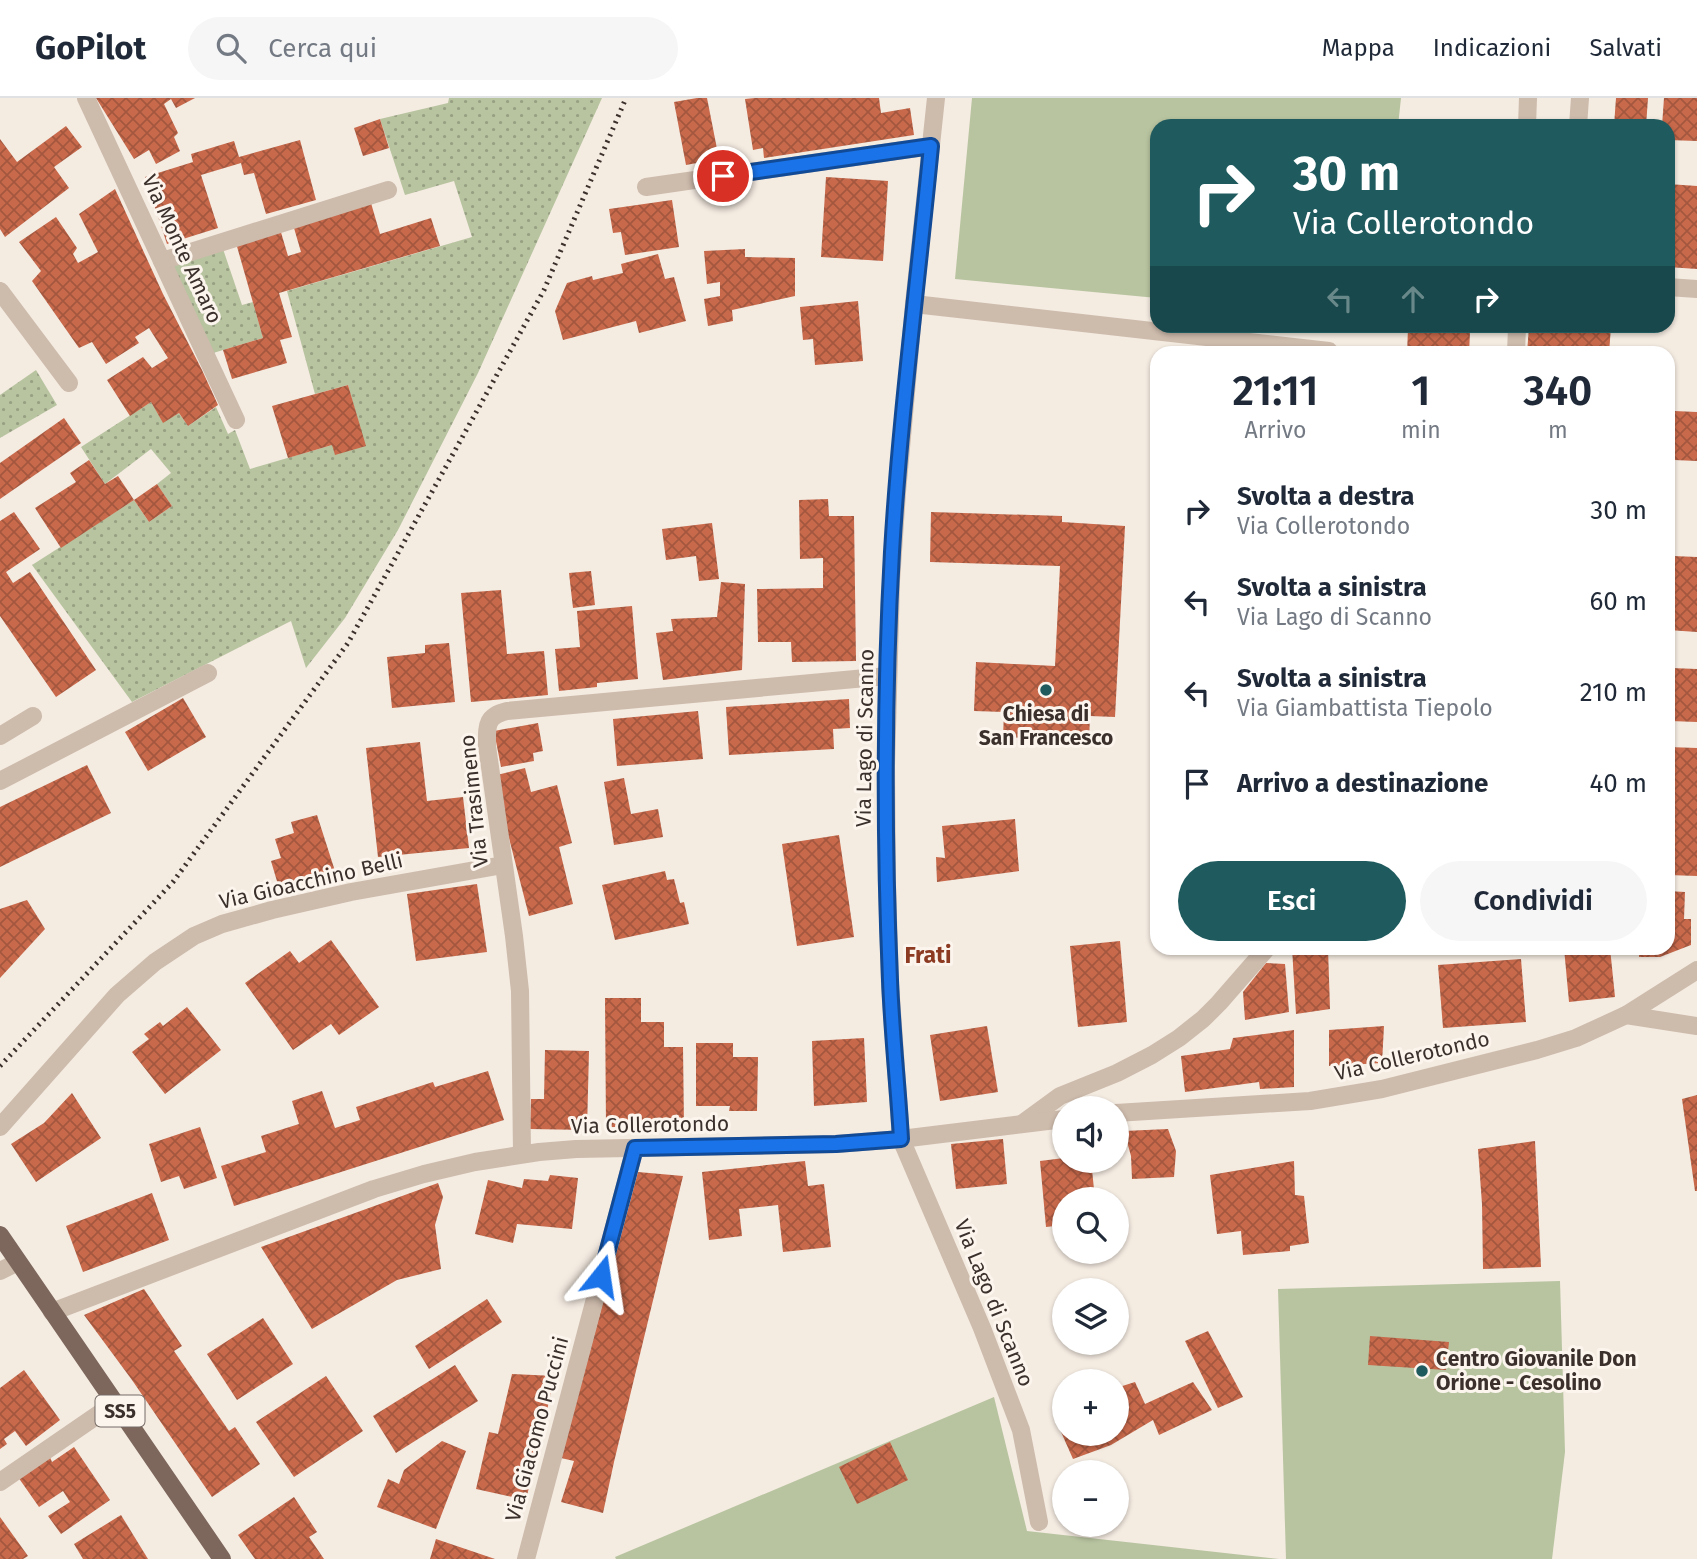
<!DOCTYPE html>
<html lang="it">
<head>
<meta charset="utf-8">
<style>
	:root { --surface:#fff; --page:#f6f6f7; --text:#1f2937; --muted:#747a83; --line:#e0e1e3; --accent:#1f5a5e }
	body { margin:0; font-family:"Fira Sans",sans-serif; background:var(--page); color:var(--text); height:100vh; display:flex; flex-direction:column; font-size:26px; white-space:nowrap }
	* { box-sizing:border-box; margin:0 }
	p { font-size:23px; color:var(--muted) }
	.icon { flex:none; width:38px; height:38px; fill:none; stroke:currentColor; stroke-width:2; stroke-linecap:round; stroke-linejoin:round }
	.map { position:relative; flex:1; overflow:hidden }
	.sheet { position:absolute; left:1150px; top:248px; width:525px; height:609px; display:flex; flex-direction:column; background:var(--surface); border-radius:21px; box-shadow:0 2px 5px #0004 }
	.sheet>* { flex:none }
	.banner { position:absolute; left:1150px; top:21px; width:525px; height:214px; border-radius:21px; box-shadow:0 2px 5px #0004; background:#1f5a5e; color:#fff; overflow:hidden }
	.fabs { position:absolute; left:1052px; top:998px; display:grid; gap:14px }
	.fabs a { display:grid; place-items:center; width:77px; height:77px; border-radius:50%; background:var(--surface); box-shadow:0 2px 5px #0004; font-size:35px }
	.pin { position:absolute; display:grid; place-items:center; width:60px; height:60px; color:#fff; margin:-30px; border:4px solid #fff; border-radius:50%; box-shadow:0 2px 7px #0007 }
	.me { position:absolute; width:77px; margin:-38px; rotate:15deg; stroke-linejoin:round; filter:drop-shadow(0 0 5px #0008) }
	.turn { display:flex; align-items:center; gap:24px; height:147px; padding:0 28px; font-size:32px }
	.turn .icon { width:91px; height:91px; stroke-width:2.5 }
	.turn b { display:block; font-size:49px; line-height:60px }
	.lanes { display:flex; align-items:center; height:66px; padding:0 28px; background:#0003; justify-content:center; gap:35px; direction:ltr }
	.lanes .off { opacity:.35 }
	.eta { display:flex; justify-content:space-evenly; align-items:center; height:119px; text-align:center }
	.eta b { font-size:42px; font-weight:600; line-height:49px }
	.action { display:flex; gap:14px; margin-top:auto; padding:14px 28px }
	.action a { flex:1; height:80px; border-radius:42px; background:var(--accent); color:#fff; font-size:28px; font-weight:600; line-height:80px; text-align:center }
	.action a+a { background:var(--page); color:var(--text) }
	ul { padding:0; list-style:none }
	li { display:flex; align-items:center; gap:21px; height:91px; padding:0 28px }
	li div { flex:1 }
	li b { display:block; font-size:26px }
	li em { font-style:normal }
	header { display:flex; align-items:center; gap:42px; box-sizing:border-box; height:98px; padding:0 35px; background:var(--surface); border-bottom:2px solid var(--line) }
	header strong { font-size:33px }
	nav { display:flex; gap:38px; margin-inline-start:auto; font-size:24px }
	.search { width:490px; height:63px; background:var(--page); display:flex; align-items:center; gap:18px; box-sizing:border-box; padding:0 24px; border-radius:38px; color:var(--muted); font-size:26px }
	.map>svg:first-child { display:block }
	.grass { fill:url(#grass-dots) }
	.garden { fill:#b8c4a0 }
	.building { fill:url(#building-cross-hatch) }
	.lines { fill:none; stroke-linecap:round; stroke-linejoin:round }
	.lane { stroke:#cdbbac; stroke-width:18 }
	.street { stroke:#cdbbac; stroke-width:18 }
	.primary { stroke:#7d675c; stroke-width:18 }
	.rail { stroke:#3b302b; stroke-width:5; stroke-dasharray:2 5; stroke-linecap:butt }
	.route-casing { stroke:#114b97; stroke-width:18 }
	.route { stroke:#1a73e8; stroke-width:12 }
	.poi-dot { fill:#1f5a5e; stroke:#fbf5ee; stroke-width:2.5 }
	.labels { text-anchor:middle; dominant-baseline:central; stroke-width:6; stroke-linejoin:round; paint-order:stroke }
	.shield { fill:#fbf5ee; stroke:#756b66; stroke-width:2 }
	.shield-label { font-size:19px; font-weight:bold; fill:#3b302b }
	.street-label { font-size:21px; fill:#3b302b; stroke:#fbf5ee }
	.poi-label { font-size:21px; font-weight:bold; fill:#3b302b; stroke:#fbf5ee }
	.neighbourhood-label { font-size:23px; font-weight:bold; fill:#8c3b22; stroke:#fbf5ee }
</style>
</head>
<body>
<header>
<strong>GoPilot</strong>
<div class="search"><svg class="icon" aria-label="search" viewBox="0 0 24 24"><circle cx="10" cy="10" r="6"/><path d="M15 15l6 6"/></svg>Cerca qui</div>
<nav><a>Mappa</a><a>Indicazioni</a><a>Salvati</a></nav>
</header>
<div class="map">
<svg width="1697" height="1461" viewBox="0 0 1697 1461">
	<defs>
		<pattern id="grass-dots" width="8" height="8" patternUnits="userSpaceOnUse" patternTransform="scale(1.75)"><rect width="8" height="8" fill="#b8c4a0"/><path d="M2 2h.1M6 6h.1" fill="none" stroke="#97a083" stroke-width="1.8" stroke-linecap="round"/></pattern>
		<pattern id="building-cross-hatch" width="8" height="8" patternUnits="userSpaceOnUse" patternTransform="scale(1.75)"><rect width="8" height="8" fill="#c8694b"/><path d="M0 0l8 8M0 8l8-8" fill="none" stroke="#a4573f"/></pattern>
	</defs>
	<rect width="100%" height="100%" fill="#f4ebe1"/>
	<!-- grass -->
	<g class="grass">
		<path d="M449 0H602L478 275 398 432 345 520 306 570 291 523 132 604 32 467 134 402 149 424 172 408 157 386 171 375 151 351 105 386 81 349 151 304 163 324 179 315 188 328 216 309 228 336 235 332 250 371 332 347 365 348 348 287 315 296 287 193 472 139 454 83 405 97 380 21 448 5Z"/>
		<path d="M223 151 242 207 253 204 263 240 210 256 170 166Z"/>
		<path d="M36 272 57 307 0 340V297Z"/>
	</g>
	<!-- garden -->
	<g class="garden">
		<path d="M972 0H1401L1398 28H1157V200L955 181Z"/>
		<path d="M1560 1183 1565 1354 1552 1461H1286L1278 1191Z"/>
		<path d="M994 1299 1027 1433 1279 1461H616L615 1459Z"/>
	</g>
	<!-- building -->
	<g class="building">
		<path d="M96 0H195L176 10 171 1 164 6 178 35 174 39 180 53 156 66 149 52 134 61Z"/>
		<path d="M697 0H707L719 61 686 67 674 4Z"/>
		<path d="M755 0H879L881 15 910 10 914 37 764 60 763 50 753 52 745 1Z"/>
		<path d="M1616 0H1648L1646 28H1614Z"/>
		<path d="M1664 0H1697V43L1668 42V28H1662Z"/>
		<path d="M380 21 389 50 363 58 354 30Z"/>
		<path d="M1422 21 1480 26V28H1422Z"/>
		<path d="M66 28 82 49 54 69 69 90 5 139 0 131V41L17 64Z"/>
		<path d="M300 42 316 102 266 116 254 75 244 77 241 65 201 77 218 130 167 146 145 79 193 64 191 56 234 43 239 59Z"/>
		<path d="M826 79 888 83 883 163 821 159Z"/>
		<path d="M1668 86 1697 88V171L1668 169Z"/>
		<path d="M115 91 163 196 202 272 218 307 188 328 179 315 163 325 151 304 130 318 107 282 143 259 152 270 168 260 149 230 135 239 139 245 106 266 92 244 79 250 32 183 41 173 19 144 56 119 77 150 73 156 78 165 98 154 79 116Z"/>
		<path d="M672 102 679 149 625 157 621 134 613 135 609 111Z"/>
		<path d="M371 105 380 136 431 120 440 148 279 195 292 239 280 242 287 265 232 281 223 252 263 240 236 145 280 131 288 158 301 154 294 130Z"/>
		<path d="M745 151V159L795 160V198L732 212 733 223 708 228 704 201 720 198V184L707 186 704 153Z"/>
		<path d="M658 156 665 181 674 179 686 223 639 235 636 223 563 242 555 213 567 185 592 178 593 182 623 175 621 166Z"/>
		<path d="M858 203 863 263 815 267 813 241 803 242 800 209Z"/>
		<path d="M1529 228H1611L1609 256H1527Z"/>
		<path d="M1408 230 1470 234 1469 256H1407Z"/>
		<path d="M348 287 366 348 335 357 332 347 288 360 272 308Z"/>
		<path d="M1674 313 1697 314V363L1674 362Z"/>
		<path d="M64 320 81 345 0 401V365Z"/>
		<path d="M89 362 105 386 118 378 134 402 157 386 172 408 149 424 134 402 61 450 35 410 76 384 70 375Z"/>
		<path d="M828 401 829 418H854L856 563 792 564 791 544H758L757 491 823 490V460L800 461 799 402Z"/>
		<path d="M14 414 40 451 6 474 13 485 30 474 96 572 56 599 0 518V423Z"/>
		<path d="M931 414 1062 418V424L1125 428 1115 619 1090 618 1089 643 1003 639 1004 614 974 613 976 564 1055 568 1060 468 930 464Z"/>
		<path d="M712 425 719 481 699 483 696 458 666 462 662 431Z"/>
		<path d="M1673 458 1697 459V534L1668 532V483H1672Z"/>
		<path d="M591 473 595 507 573 510 569 475Z"/>
		<path d="M721 484 745 486 742 572 663 582 656 535 673 533 671 521 717 519Z"/>
		<path d="M501 492 507 556 544 553 548 597 471 604 461 495Z"/>
		<path d="M632 508 638 581 597 585V589L559 593 555 551 580 549 577 513Z"/>
		<path d="M449 545 455 604 392 610 387 559 425 555V547Z"/>
		<path d="M1671 570 1697 571V624L1670 623Z"/>
		<path d="M183 600 206 639 148 673 125 634Z"/>
		<path d="M849 601 850 630 833 631 834 651 729 657 726 609Z"/>
		<path d="M698 613 703 661 617 668 613 621Z"/>
		<path d="M538 625 543 653 533 655 534 663 501 669 494 633Z"/>
		<path d="M420 644 427 703 463 699 469 750 378 759 366 650Z"/>
		<path d="M1668 649 1697 650V778L1668 777Z"/>
		<path d="M87 667 111 715 0 769V709Z"/>
		<path d="M525 670 531 694 557 687 572 745 559 749 573 806 529 818 493 678Z"/>
		<path d="M624 680 631 716 658 711 663 739 614 747 604 684Z"/>
		<path d="M317 717 335 773 279 790 271 763 281 760 275 741 294 735 291 724Z"/>
		<path d="M1015 721 1019 773 937 784 936 759 945 760 942 728Z"/>
		<path d="M839 737 854 839 797 848 782 746Z"/>
		<path d="M665 773 667 782 674 781 680 805 684 804 689 826 615 842 602 787Z"/>
		<path d="M477 786 487 854 416 863 407 796Z"/>
		<path d="M1668 793 1685 794 1684 821H1691V847L1660 859H1639V850H1668Z"/>
		<path d="M27 802 45 831 0 880V811Z"/>
		<path d="M331 842 379 909 339 937 331 926 293 952 245 885 290 853 299 865Z"/>
		<path d="M1120 843 1127 924 1078 929 1070 848Z"/>
		<path d="M1292 850H1328L1330 911 1296 916Z"/>
		<path d="M1564 850H1610L1615 899 1569 904Z"/>
		<path d="M1521 861 1526 924 1443 930 1438 867Z"/>
		<path d="M1266 865 1285 866 1289 914 1245 922 1243 894Z"/>
		<path d="M605 900H641V924H664V949H683L684 1029H606Z"/>
		<path d="M187 909 221 952 165 996 132 954 149 941 144 936 160 924 163 928Z"/>
		<path d="M987 928 998 994 940 1003 930 937Z"/>
		<path d="M1384 928 1382 965 1329 968V932Z"/>
		<path d="M1294 932V989L1260 991 1259 984 1185 994 1181 958 1230 951 1233 940Z"/>
		<path d="M864 940 867 1004 814 1008 812 943Z"/>
		<path d="M696 945H733V959H758L757 1013H729L730 1008H696Z"/>
		<path d="M545 952 589 953 587 1032 530 1031 531 1001H544Z"/>
		<path d="M488 973 504 1022 234 1108 221 1068 266 1054 261 1038 299 1026 292 1003 322 993 335 1030 360 1022 356 1009 433 984 435 989Z"/>
		<path d="M72 995 101 1040 36 1084 11 1046 44 1025Z"/>
		<path d="M1697 997V1093H1695L1682 1001Z"/>
		<path d="M200 1029 217 1080 184 1091 179 1078 161 1084 149 1046Z"/>
		<path d="M1168 1031 1176 1053 1174 1079 1132 1081 1131 1058 1124 1033Z"/>
		<path d="M1003 1041 1007 1086 956 1091 951 1046Z"/>
		<path d="M1535 1043 1541 1169 1483 1171 1482 1106 1478 1051Z"/>
		<path d="M1064 1060V1062H1091L1095 1101H1064V1127L1046 1129 1040 1063Z"/>
		<path d="M805 1063 808 1088 824 1086 831 1149 783 1154 778 1107 739 1111 742 1138 709 1142 702 1074Z"/>
		<path d="M1294 1063 1295 1097 1304 1098 1309 1145 1290 1148V1153L1243 1157 1241 1133 1217 1136 1210 1077Z"/>
		<path d="M638 1074 683 1078 614 1364 603 1415 561 1404 574 1363 561 1360Z"/>
		<path d="M550 1077 578 1080 572 1131 517 1126 513 1145 475 1136 488 1082 522 1090 524 1081 548 1083Z"/>
		<path d="M438 1085 443 1099 435 1127 441 1171 397 1182 312 1231 261 1149Z"/>
		<path d="M152 1095 169 1142 83 1174 66 1128Z"/>
		<path d="M144 1191 182 1248 174 1253 229 1333 235 1329 260 1366 212 1399 132 1282 84 1217Z"/>
		<path d="M487 1201 502 1224 429 1271 415 1248Z"/>
		<path d="M263 1220 293 1266 237 1302 207 1256Z"/>
		<path d="M1208 1233 1243 1299 1218 1310 1185 1243Z"/>
		<path d="M1370 1238 1449 1244 1446 1272 1368 1267Z"/>
		<path d="M455 1267 478 1303 396 1355 373 1318Z"/>
		<path d="M24 1272 60 1322 26 1348 15 1333 4 1341 7 1346 0 1351V1290Z"/>
		<path d="M512 1276 555 1278 526 1402 476 1391 489 1334 498 1336Z"/>
		<path d="M326 1278 363 1333 294 1379 256 1324Z"/>
		<path d="M1135 1284 1145 1306 1193 1284 1212 1312 1159 1337 1153 1322 1111 1347 1073 1361 1054 1318 1064 1312V1335H1116V1290Z"/>
		<path d="M442 1343 466 1353 436 1431 377 1409 388 1381 399 1386 404 1372Z"/>
		<path d="M890 1344 908 1382 857 1406 839 1369Z"/>
		<path d="M74 1349 110 1402 61 1436 48 1418 70 1404 63 1393 39 1409 18 1379 49 1357 52 1364Z"/>
		<path d="M294 1399 317 1434 309 1439 324 1461H255L238 1437Z"/>
		<path d="M121 1417 148 1461H83L74 1446Z"/>
		<path d="M0 1419 28 1458 23 1461H0Z"/>
		<path d="M436 1441 495 1461H430Z"/>
	</g>
	<g class="lines">
		<!-- lane -->
		<g class="lane">
			<path d="M1578 28 1580 0"/>
			<path d="M914 206 1329 253"/>
			<path d="M0 638 33 618"/>
			<path d="M0 683 208 575"/>
		</g>
		<!-- street -->
		<g class="street">
			<path d="M86 0 236 322"/>
			<path d="M936 0 914 206 897 394 891 483 886 668 887 787 890 886 901 1041 982 1230 1021 1332 1039 1424"/>
			<path d="M1527 28 1528 0"/>
			<path d="M646 89 931 48"/>
			<path d="M162 163 388 92"/>
			<path d="M1668 189 1697 191"/>
			<path d="M0 193 69 285"/>
			<path d="M1516 256 1517 228"/>
			<path d="M1626 917 1697 928"/>
			<path d="M1116 1015 1310 1003 1382 991 1537 952 1576 940 1626 917 1697 872"/>
			<path d="M1023 1025 1060 998 1117 975 1152 957 1179 940 1203 921 1219 905 1267 850"/>
			<path d="M0 1029 117 897 155 864 194 838 222 826 272 812 351 794 503 767"/>
			<path d="M522 1055 520 893 514 838 487 648C487 629 485 618 507 613L888 578"/>
			<path d="M0 1173 18 1164"/>
			<path d="M52 1214 374 1091 424 1076 475 1064 539 1054 576 1051 836 1046 901 1041 1064 1021"/>
			<path d="M0 1384 115 1305"/>
			<path d="M526 1461 635 1050"/>
		</g>
		<!-- primary -->
		<path class="primary" d="M0 1137 222 1461"/>
		<!-- rail -->
		<path class="rail" d="M0 968 173 784 348 545 544 192 626 0"/>
	</g>
	<g class="lines">
		<defs>
			<path id="route" d="M601 1178 635 1050 836 1046 901 1041C898 988 892 935 890 882 884 740 884 596 892 454 900 318 918 183 931 48L723 78"/>
		</defs>
		<!-- route casing -->
		<use href="#route" class="route-casing"/>
		<!-- route -->
		<use href="#route" class="route"/>
	</g>
	<!-- markers -->
	<g class="poi-dot">
		<circle cx="1046" cy="592" r="7"/>
		<circle cx="1422" cy="1273" r="7"/>
	</g>
	<g class="labels">
		<!-- shield labels -->
		<rect class="shield" x="95.5" y="1297.5" width="49" height="31" rx="5"/>
		<g class="shield-label">
			<text x="120" y="1313">SS5</text>
		</g>
		<!-- street labels -->
		<g class="street-label">
			<text transform="translate(182 151) rotate(65)">Via Monte Amaro</text>
			<text transform="translate(865 640) rotate(-89)">Via Lago di Scanno</text>
			<text transform="translate(474 703) rotate(-96)">Via Trasimeno</text>
			<text transform="translate(311 783) rotate(-13)">Via Gioacchino Belli</text>
			<text transform="translate(1412 958) rotate(-13)">Via Collerotondo</text>
			<text transform="translate(650 1027) rotate(-1)">Via Collerotondo</text>
			<text transform="translate(994 1205) rotate(68)">Via Lago di Scanno</text>
			<text transform="translate(537 1331) rotate(-75)">Via Giacomo Puccini</text>
		</g>
		<!-- poi labels -->
		<g class="poi-label">
			<text x="1046" y="616">Chiesa di<tspan x="1046" dy="24">San Francesco</tspan></text>
			<text x="1436" y="1261" text-anchor="start">Centro Giovanile Don<tspan x="1436" dy="24">Orione - Cesolino</tspan></text>
		</g>
		<!-- neighbourhood labels -->
		<g class="neighbourhood-label">
			<text x="928" y="857">Frati</text>
		</g>
	</g>
</svg>
<div class="fabs">
<a><svg class="icon" aria-label="sound" viewBox="0 0 24 24"><path d="M4 9h4l5-4v14l-5-4H4zM17 9q2 3 0 6"/></svg></a>
<a><svg class="icon" aria-label="search" viewBox="0 0 24 24"><circle cx="10" cy="10" r="6"/><path d="M15 15l6 6"/></svg></a>
<a><svg class="icon" aria-label="layers" viewBox="0 0 24 24"><path d="M12 4l9 5-9 5-9-5zM3 14l9 5 9-5"/></svg></a>
<a>+</a>
<a>−</a>
</div>
<div class="pin" style="left:723px;top:78px;background:#d93025"><svg class="icon" aria-label="arrive" viewBox="0 0 24 24"><path d="M6 21V4h12l-3 4 3 4H6"/></svg></div>
<svg class="me" style="left:601px;top:1178px" viewBox="-20 -20 40 40"><path d="M0-17L14 15 0 8-14 15z" fill="#1a73e8" stroke="#fff" stroke-width="4"/></svg>
<div class="banner">
<div class="turn"><svg class="icon" aria-label="right" viewBox="0 0 24 24"><path d="M7 20v-9h11M14 6l5 5-5 5"/></svg><div><b>30 m</b>Via Collerotondo</div></div>
<div class="lanes"><svg class="icon off" aria-label="left" viewBox="0 0 24 24"><path d="M17 20v-9H6M10 6l-5 5 5 5"/></svg><svg class="icon off" aria-label="ahead" viewBox="0 0 24 24"><path d="M12 20V5M6 11l6-6 6 6"/></svg><svg class="icon" aria-label="right" viewBox="0 0 24 24"><path d="M7 20v-9h11M14 6l5 5-5 5"/></svg></div>
</div>
<section class="sheet">
<div class="eta">
<div><b>21:11</b><p>Arrivo</p></div>
<div><b>1</b><p>min</p></div>
<div><b>340</b><p>m</p></div>
</div>
<ul>
<li><svg class="icon" aria-label="right" viewBox="0 0 24 24"><path d="M7 20v-9h11M14 6l5 5-5 5"/></svg><div><b>Svolta a destra</b><p>Via Collerotondo</p></div><em>30 m</em></li>
<li><svg class="icon" aria-label="left" viewBox="0 0 24 24"><path d="M17 20v-9H6M10 6l-5 5 5 5"/></svg><div><b>Svolta a sinistra</b><p>Via Lago di Scanno</p></div><em>60 m</em></li>
<li><svg class="icon" aria-label="left" viewBox="0 0 24 24"><path d="M17 20v-9H6M10 6l-5 5 5 5"/></svg><div><b>Svolta a sinistra</b><p>Via Giambattista Tiepolo</p></div><em>210 m</em></li>
<li><svg class="icon" aria-label="arrive" viewBox="0 0 24 24"><path d="M6 21V4h12l-3 4 3 4H6"/></svg><div><b>Arrivo a destinazione</b></div><em>40 m</em></li>
</ul>
<div class="action"><a>Esci</a><a>Condividi</a></div>
</section>
</div>
</body>
</html>
